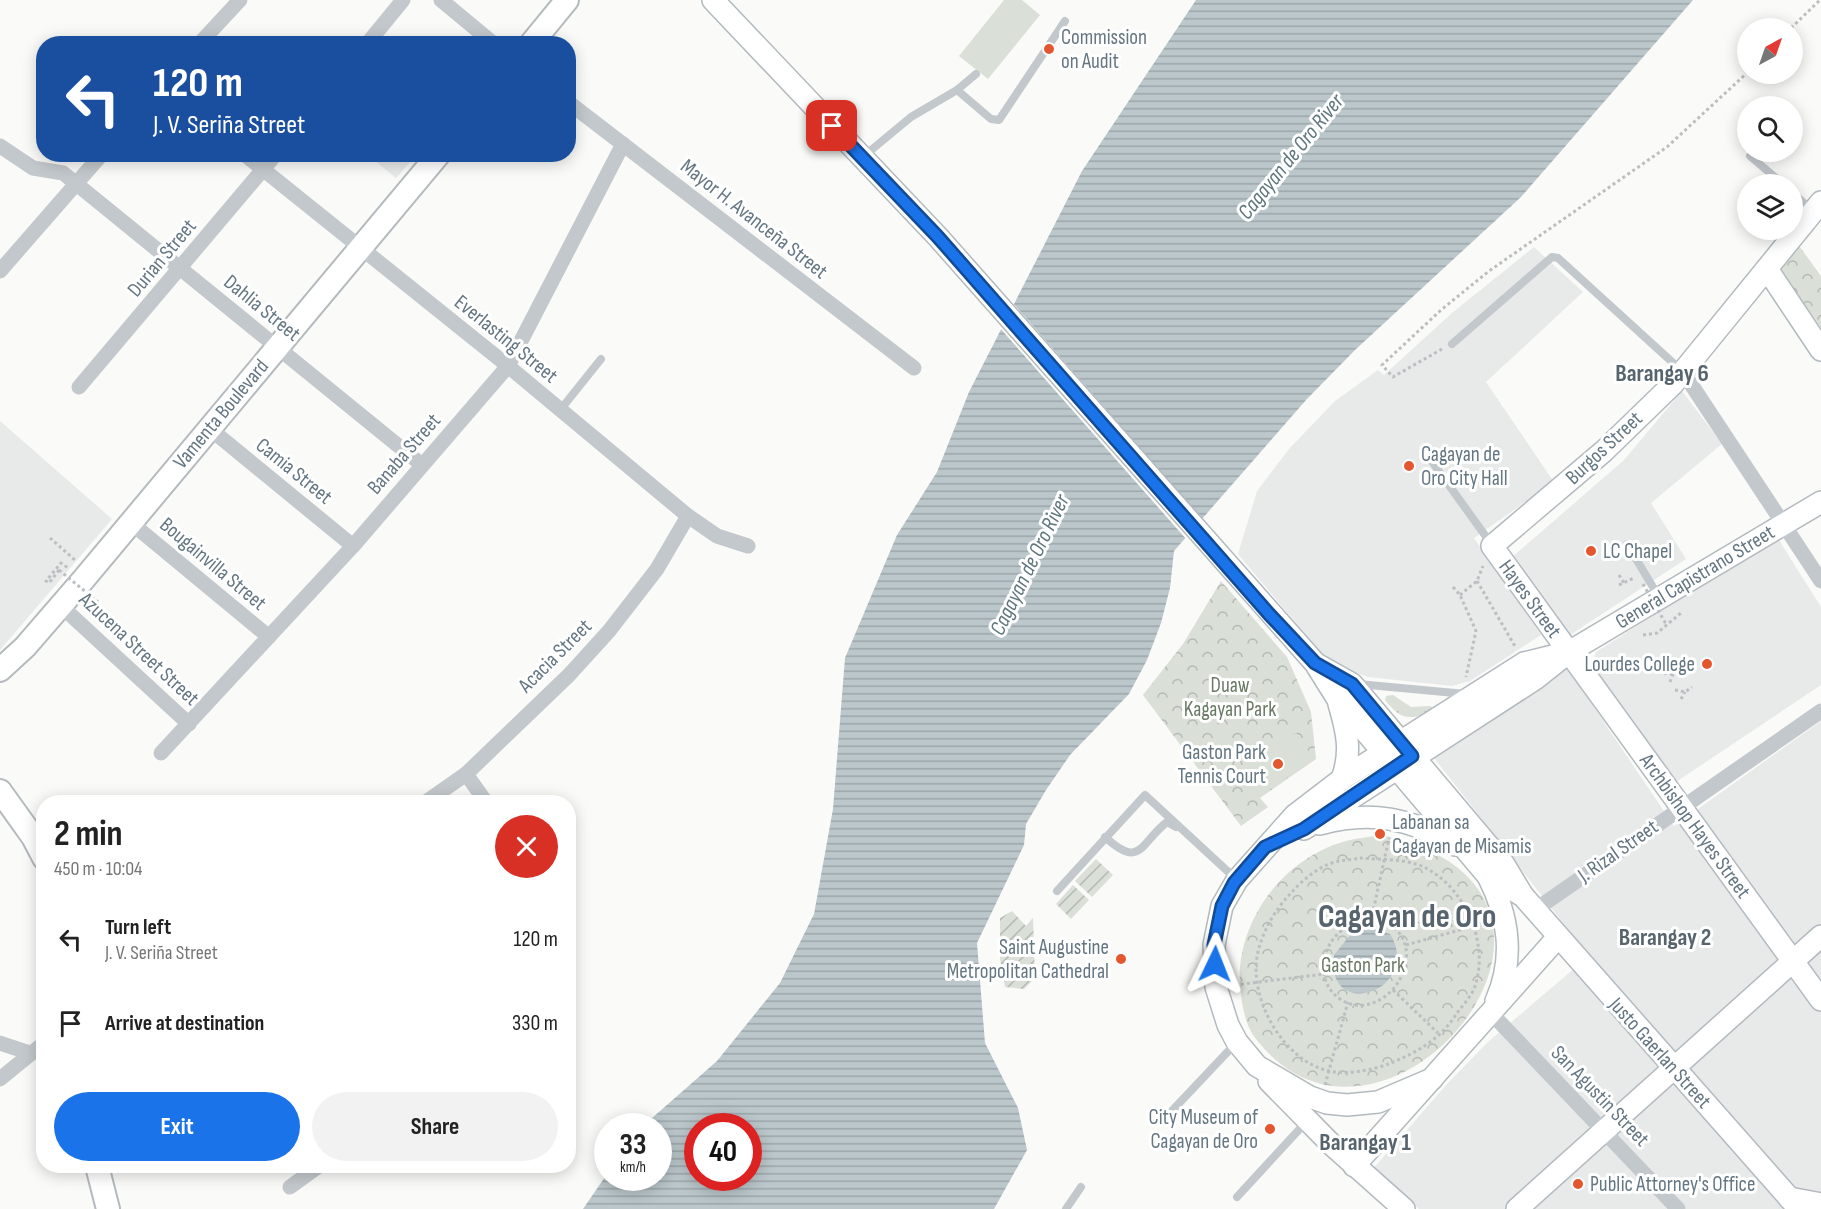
<!DOCTYPE html>
<html lang="en">
<head>
<meta charset="utf-8">
<style>
	:root { --surface:#fff; --page:#f2f2f2; --text:#222; --muted:#767676; --accent:#1a73e8 }
	body { margin:0; font-family:"Sofia Sans Condensed",sans-serif; background:var(--page); color:var(--text); height:100vh; display:flex; flex-direction:column; font-size:22px; white-space:nowrap }
	* { box-sizing:border-box; margin:0 }
	p { font-size:20px; color:var(--muted) }
	.icon { flex:none; width:33px; height:33px; fill:none; stroke:currentColor; stroke-width:2; stroke-linecap:round; stroke-linejoin:round }
	.map { position:relative; flex:1; overflow:hidden }
	.side { position:absolute; left:36px; top:795px; width:540px; height:378px; display:flex; flex-direction:column; background:var(--surface); border-radius:24px; box-shadow:0 3px 15px #0003 }
	.side>* { flex:none }
	.top-card { position:absolute; left:36px; top:36px; width:540px; height:126px; border-radius:24px; box-shadow:0 3px 15px #0003; background:#1a4fa0; color:#fff; overflow:hidden }
	.needle { width:39px; rotate:40deg }
	.buttons { position:absolute; left:1737px; top:18px; display:grid; gap:12px }
	.buttons a { display:grid; place-items:center; width:66px; height:66px; border-radius:50%; background:var(--surface); box-shadow:0 3px 15px #0003; font-size:30px }
	.speed { position:absolute; left:594px; top:1113px; display:flex; gap:12px; font-size:30px; font-weight:700; text-align:center }
	.speed>* { display:grid; place-content:center; width:78px; height:78px; border-radius:50%; background:var(--surface); box-shadow:0 3px 15px #0003; line-height:1 }
	.speed small { font-size:15px; font-weight:400 }
	.speed .limit { border:9px solid #d22; background:#fff; color:#111 }
	.pin { position:absolute; display:grid; place-items:center; width:51px; height:51px; color:#fff; margin:-26px; border-radius:12px; box-shadow:0 3px 9px #0006 }
	.me { position:absolute; width:66px; margin:-33px; rotate:2deg; stroke-linejoin:round; filter:drop-shadow(0 0 4px #0008) }
	.turn { display:flex; align-items:center; gap:21px; height:126px; padding:0 18px; font-size:27px }
	.turn .icon { width:78px; height:78px; stroke-width:2.5 }
	.turn b { display:block; font-size:42px; line-height:51px }
	.round { display:grid; place-items:center; flex:none; width:63px; height:63px; border-radius:32px; background:var(--page) }
	.head { display:flex; align-items:center; justify-content:space-between; height:102px; padding:0 18px }
	h1 { font-size:36px; font-weight:700; line-height:45px }
	.primary-button { display:flex; gap:12px; margin-top:auto; padding:12px 18px }
	.primary-button a { flex:1; height:69px; border-radius:36px; background:var(--accent); color:#fff; font-size:24px; font-weight:700; line-height:69px; text-align:center }
	.primary-button a+a { background:var(--page); color:var(--text) }
	ul { padding:0; list-style:none }
	li { display:flex; align-items:center; gap:18px; height:84px; padding:0 18px }
	li div { flex:1 }
	li b { display:block; font-size:22px }
	li em { font-style:normal }
	.map>svg:first-child { display:block }
	.built { fill:#e8e9e9 }
	.grass { fill:url(#grass-tufts) }
	.park { fill:url(#park-crowns) }
	.garden { fill:url(#garden-furrows) }
	.pitch { fill:#dadfd7 }
	.water { fill:url(#water-rules); fill-rule:evenodd }
	.pier { fill:#fafaf8 }
	.lines { fill:none; stroke-linecap:round; stroke-linejoin:round }
	.secondary-casing { stroke:#b3babf; stroke-width:24 }
	.primary-casing { stroke:#b5babe; stroke-width:26 }
	.path { stroke:#bbbfc2; stroke-width:3; stroke-dasharray:3 3; stroke-linecap:butt }
	.lane { stroke:#c3c8cc; stroke-width:8 }
	.street { stroke:#c3c8cc; stroke-width:15 }
	.secondary { stroke:#fff; stroke-width:21 }
	.primary { stroke:#fff; stroke-width:22 }
	.path-bridge { stroke:#bbbfc2; stroke-width:3; stroke-dasharray:3 3; stroke-linecap:butt }
	.route-casing { stroke:#114b97; stroke-width:15 }
	.route { stroke:#1a73e8; stroke-width:10 }
	.poi-dot { fill:#e4572e; stroke:#fff; stroke-width:2 }
	.labels { text-anchor:middle; dominant-baseline:central; stroke-width:6; stroke-linejoin:round; paint-order:stroke }
	.poi-label { font-size:21px; fill:#657683; stroke:#fff; text-anchor:start }
	.street-label { font-size:21px; fill:#657683; stroke:#fff }
	.park-label { font-size:21px; fill:#687a64; stroke:#fff }
	.water-label { font-size:22px; font-style:italic; fill:#60757c; stroke:#fff }
	.quarter-label { font-size:24px; font-weight:bold; fill:#57646e; stroke:#fff }
	.town-label { font-size:33px; font-weight:bold; fill:#57646e; stroke:#fff }
</style>
</head>
<body>
<div class="map">
<svg width="1821" height="1209" viewBox="0 0 1821 1209">
	<defs>
		<pattern id="grass-tufts" width="24" height="20" patternUnits="userSpaceOnUse" patternTransform="scale(1.5)"><rect width="24" height="20" fill="#dadfd7"/><path d="M3 7l-1-3M5 7V3M7 7l1-3M15 17l-1-3M17 17v-4M19 17l1-3" fill="none" stroke="#b4b9b4"/></pattern>
		<pattern id="park-crowns" width="20" height="18" patternUnits="userSpaceOnUse" patternTransform="scale(1.5)"><rect width="20" height="18" fill="#dadfd7"/><path d="M2 6a3 3 0 1 1 6 0M12 15a3 3 0 1 1 6 0" fill="none" stroke="#b4b9b4"/></pattern>
		<pattern id="garden-furrows" width="10" height="10" patternUnits="userSpaceOnUse" patternTransform="scale(1.5)"><rect width="10" height="10" fill="#dadfd7"/><path d="M-1 1l2-2M0 10L10 0M9 11l2-2" fill="none" stroke="#b4b9b4"/></pattern>
		<pattern id="water-rules" width="6" height="5" patternUnits="userSpaceOnUse" patternTransform="scale(1.5)"><rect width="6" height="5" fill="#bbc7cb"/><path d="M0 2.5h6" fill="none" stroke="#9ca6aa"/></pattern>
	</defs>
	<rect width="100%" height="100%" fill="#fafaf8"/>
	<!-- built -->
	<g class="built">
		<path d="M368 155H416L396 178Z"/>
		<path d="M1534 247 1583 292 1486 382 1554 482 1474 538 1541 635 1470 681 1452 686 1368 677 1343 668 1323 655 1238 554 1257 491 1289 449 1335 401 1378 370 1384 375 1452 313Z"/>
		<path d="M1682 391 1722 444 1651 503 1686 559 1567 637 1510 559 1624 460Z"/>
		<path d="M0 421 112 519 0 650Z"/>
		<path d="M1777 537 1821 607V685L1673 784 1601 683 1593 667V660L1596 652Z"/>
		<path d="M1566 666 1674 826 1821 721V1209H1419L1373 1169 1447 1084 1488 1042 1589 956 1434 758Z"/>
	</g>
	<!-- grass -->
	<path class="grass" d="M1393 695 1411 707 1431 706 1434 711C1409 720 1402 721 1385 700L1386 696Z"/>
	<!-- park -->
	<g class="park">
		<path d="M1797 243 1821 276V328L1777 264Z"/>
		<path d="M1221 581 1287 657 1311 712 1316 759 1260 798 1268 807 1241 826 1143 695 1183 644Z"/>
		<path d="M1382 835C1645 893 1380 1209 1253 1035 1244 1021 1242 1003 1240 987 1235 922 1283 858 1346 841 1357 838 1370 837 1382 835Z"/>
	</g>
	<!-- garden -->
	<g class="garden">
		<path d="M1096 859 1113 875 1092 897 1075 881Z"/>
		<path d="M1073 885 1089 900 1071 919 1056 904Z"/>
		<path d="M1012 911 1026 926 1033 918 1035 978 1024 989 1005 987 1000 959V918Z"/>
	</g>
	<!-- pitch -->
	<g class="pitch">
		<path d="M1004 0H1022L1040 15 988 79 959 56Z"/>
		<path d="M1296 733 1314 759 1260 796 1242 770Z"/>
	</g>
	<!-- water -->
	<g class="water">
		<path d="M1196 0H1693L1521 197 1355 350 1306 400 1174 551 1170 588 1161 623 1147 660 1129 694 1070 755 1046 790 1026 824 1024 845 977 943 985 1043 1018 1108 1027 1150 994 1209H583L607 1174 608 1178H658V1126H643L717 1061 780 983 814 914 833 809 845 658 897 535 937 472 969 392 1082 171ZM698 1126H748V1178H698Z"/>
		<path d="M1371 928 1390 934C1424 990 1325 1024 1334 955L1351 934Z"/>
	</g>
	<!-- pier -->
	<path class="pier" d="M1012 302 1204 521 1187 540 999 327Z"/>
	<g class="lines">
		<defs>
			<g id="secondary">
				<path d="M713 0 938 237 1315 663 1337 698 1488 876 1523 896"/>
				<path d="M1821 202 1672 385 1604 451 1492 546 1821 1000"/>
				<path d="M1767 269 1821 350"/>
				<path d="M1318 665 1352 684 1503 863 1523 896 1799 1209"/>
				<path d="M1339 704C1347 731 1352 752 1342 779"/>
				<path d="M1320 824C1370 810 1411 818 1455 845"/>
				<path d="M1304 829 1535 679 1569 652 1821 502"/>
				<path d="M1488 876C1509 917 1515 958 1496 1001"/>
				<path d="M1432 1079 1378 1102 1347 1105 1327 1103 1310 1097 1257 1066 1237 1042 1228 1025 1216 987 1214 945 1222 906 1237 880 1295 815 1342 779 1524 663 1569 652"/>
				<path d="M1269 1081 1331 1144 1404 1209"/>
				<path d="M1354 1166 1558 937"/>
				<path d="M1789 1198 1821 1204"/>
				<path d="M1517 1209 1821 936"/>
			</g>
			<g id="primary">
				<path d="M531 44 567 0"/>
				<path d="M0 670 25 647 83 580 439 154"/>
				<path d="M0 791 33 837 44 858"/>
				<path d="M97 1166 108 1209"/>
			</g>
		</defs>
		<!-- secondary casing -->
		<use href="#secondary" class="secondary-casing"/>
		<!-- primary casing -->
		<use href="#primary" class="primary-casing"/>
		<!-- path -->
		<g class="path">
			<path d="M1791 28 1820 0"/>
			<path d="M1442 349 1393 377 1382 365 1441 310 1489 271 1667 147 1748 72"/>
			<path d="M50 538 76 561"/>
			<path d="M59 570 49 583 46 581 61 563 68 568"/>
			<path d="M1619 575 1624 583"/>
			<path d="M1477 581 1516 648"/>
			<path d="M1619 585 1634 578"/>
			<path d="M1453 587 1460 595 1476 631 1466 677"/>
			<path d="M1460 595 1477 581 1483 566"/>
			<path d="M90 612 98 602"/>
			<path d="M1643 635 1657 633 1681 613"/>
			<path d="M1664 673 1673 674"/>
			<path d="M1670 682 1673 674 1680 671"/>
			<path d="M1675 690 1685 692 1692 687"/>
			<path d="M1681 699 1685 692"/>
			<path d="M1360 858C1382 860 1412 858 1431 871 1467 893 1489 945 1475 986 1472 996 1461 1007 1455 1016 1440 1039 1416 1053 1391 1063 1373 1070 1348 1075 1329 1071 1284 1061 1250 1001 1257 957 1261 934 1274 911 1290 894 1301 882 1314 870 1329 864 1339 860 1350 860 1360 858Z"/>
			<path d="M1366 921C1372 921 1379 921 1385 922 1392 924 1398 931 1402 937 1421 973 1376 1023 1340 999 1316 983 1320 948 1341 931 1349 926 1357 924 1366 921Z"/>
			<path d="M1371 921 1389 838"/>
			<path d="M1406 945 1474 926"/>
			<path d="M1235 985 1324 974"/>
			<path d="M1393 990 1438 1033"/>
			<path d="M1325 1085 1348 1002"/>
		</g>
		<!-- lane -->
		<g class="lane">
			<path d="M957 90 991 119 999 120 1065 21"/>
			<path d="M864 156 911 117 957 90 976 74"/>
			<path d="M1750 156 1783 184"/>
			<path d="M1792 192 1813 212"/>
			<path d="M1452 344 1552 257 1558 258 1682 371"/>
			<path d="M561 409 601 359"/>
			<path d="M1428 456 1492 545"/>
			<path d="M1627 544 1659 597"/>
			<path d="M1358 684 1466 694"/>
			<path d="M1105 837C1141 870 1140 843 1167 822L1176 827"/>
			<path d="M1057 891 1145 795 1236 879"/>
			<path d="M1168 1115 1235 1044"/>
			<path d="M1237 1197 1307 1121"/>
			<path d="M1066 1209 1081 1187"/>
		</g>
		<!-- street -->
		<g class="street">
			<path d="M441 0 494 44"/>
			<path d="M199 44 240 0"/>
			<path d="M367 44 403 0"/>
			<path d="M568 102 914 368"/>
			<path d="M0 146 33 168 63 173 422 465"/>
			<path d="M244 154 508 366 688 516 717 536 748 546"/>
			<path d="M0 271 102 154"/>
			<path d="M1683 372 1821 581"/>
			<path d="M79 387 276 154"/>
			<path d="M209 428 353 546"/>
			<path d="M130 522 269 637"/>
			<path d="M60 605 189 724"/>
			<path d="M161 753 353 546 508 366 623 144"/>
			<path d="M466 774 486 802"/>
			<path d="M426 802 466 774 569 675 609 631 657 569 688 516"/>
			<path d="M1535 910 1821 711"/>
			<path d="M1491 1013 1678 1209"/>
			<path d="M0 1043 30 1053"/>
			<path d="M0 1079 44 1043"/>
			<path d="M290 1187 319 1166"/>
		</g>
		<!-- secondary -->
		<use href="#secondary" class="secondary"/>
		<!-- primary -->
		<use href="#primary" class="primary"/>
		<!-- path-bridge -->
		<g class="path-bridge">
			<path d="M59 570 98 602"/>
			<path d="M1643 584 1666 624"/>
		</g>
	</g>
	<g class="lines">
		<defs>
			<path id="route" d="M832 126 938 237 1269 614 1315 663 1352 684 1412 756 1304 829 1265 847 1234 883 1222 906 1214 945 1215 964"/>
		</defs>
		<!-- route casing -->
		<use href="#route" class="route-casing"/>
		<!-- route -->
		<use href="#route" class="route"/>
	</g>
	<!-- markers -->
	<g class="poi-dot">
		<circle cx="1049" cy="49" r="6"/>
		<circle cx="1409" cy="466" r="6"/>
		<circle cx="1591" cy="551" r="6"/>
		<circle cx="1707" cy="664" r="6"/>
		<circle cx="1278" cy="764" r="6"/>
		<circle cx="1380" cy="834" r="6"/>
		<circle cx="1121" cy="959" r="6"/>
		<circle cx="1270" cy="1129" r="6"/>
		<circle cx="1578" cy="1184" r="6"/>
	</g>
	<g class="labels">
		<!-- poi labels -->
		<g class="poi-label">
			<text x="1061" y="37">Commission<tspan x="1061" dy="24">on Audit</tspan></text>
			<text x="1421" y="454">Cagayan de<tspan x="1421" dy="24">Oro City Hall</tspan></text>
			<text x="1603" y="551">LC Chapel</text>
			<text x="1695" y="664" text-anchor="end">Lourdes College</text>
			<text x="1266" y="752" text-anchor="end">Gaston Park<tspan x="1266" dy="24">Tennis Court</tspan></text>
			<text x="1392" y="822">Labanan sa<tspan x="1392" dy="24">Cagayan de Misamis</tspan></text>
			<text x="1109" y="947" text-anchor="end">Saint Augustine<tspan x="1109" dy="24">Metropolitan Cathedral</tspan></text>
			<text x="1258" y="1117" text-anchor="end">City Museum of<tspan x="1258" dy="24">Cagayan de Oro</tspan></text>
			<text x="1590" y="1184">Public Attorney's Office</text>
		</g>
		<!-- street labels -->
		<g class="street-label">
			<text transform="translate(754 219) rotate(38)">Mayor H. Avanceña Street</text>
			<text transform="translate(162 258) rotate(-50)">Durian Street</text>
			<text transform="translate(262 308) rotate(39)">Dahlia Street</text>
			<text transform="translate(506 339) rotate(39)">Everlasting Street</text>
			<text transform="translate(221 414) rotate(-50)">Vamenta Boulevard</text>
			<text transform="translate(1604 448) rotate(-43)">Burgos Street</text>
			<text transform="translate(404 454) rotate(-49)">Banaba Street</text>
			<text transform="translate(294 471) rotate(39)">Camia Street</text>
			<text transform="translate(213 564) rotate(40)">Bougainvilla Street</text>
			<text transform="translate(1695 577) rotate(-31)">General Capistrano Street</text>
			<text transform="translate(1530 599) rotate(54)">Hayes Street</text>
			<text transform="translate(139 649) rotate(43)">Azucena Street Street</text>
			<text transform="translate(555 656) rotate(-45)">Acacia Street</text>
			<text transform="translate(1695 826) rotate(54)">Archbishop Hayes Street</text>
			<text transform="translate(1618 851) rotate(-35)">J. Rizal Street</text>
			<text transform="translate(1660 1053) rotate(48)">Justo Gaerlan Street</text>
			<text transform="translate(1600 1096) rotate(46)">San Agustin Street</text>
		</g>
		<!-- park labels -->
		<g class="park-label">
			<text x="1230" y="685">Duaw<tspan x="1230" dy="24">Kagayan Park</tspan></text>
			<text x="1363" y="965">Gaston Park</text>
		</g>
		<!-- water labels -->
		<g class="water-label">
			<text transform="translate(1291 157) rotate(-51)">Cagayan de Oro River</text>
			<text transform="translate(1030 565) rotate(-64)">Cagayan de Oro River</text>
		</g>
		<!-- quarter labels -->
		<g class="quarter-label">
			<text x="1662" y="373">Barangay 6</text>
			<text x="1665" y="937">Barangay 2</text>
			<text x="1365" y="1142">Barangay 1</text>
		</g>
		<!-- town labels -->
		<g class="town-label">
			<text x="1407" y="917">Cagayan de Oro</text>
		</g>
	</g>
</svg>
<div class="buttons">
<a><svg class="needle" viewBox="-14 -14 28 28"><path d="M0-13l5 13h-10z" fill="#e53935"/><path d="M0 13l5-13h-10z" fill="#767676"/></svg></a>
<a><svg class="icon" aria-label="search" viewBox="0 0 24 24"><circle cx="10" cy="10" r="6"/><path d="M15 15l6 6"/></svg></a>
<a><svg class="icon" aria-label="layers" viewBox="0 0 24 24"><path d="M12 4l9 5-9 5-9-5zM3 14l9 5 9-5"/></svg></a>
</div>
<div class="speed"><div>33<small>km/h</small></div><div class="limit">40</div></div>
<div class="pin" style="left:832px;top:126px;background:#d93025"><svg class="icon" aria-label="arrive" viewBox="0 0 24 24"><path d="M6 21V4h12l-3 4 3 4H6"/></svg></div>
<svg class="me" style="left:1215px;top:964px" viewBox="-20 -20 40 40"><path d="M0-17L14 15 0 8-14 15z" fill="#1a73e8" stroke="#fff" stroke-width="4"/></svg>
<div class="top-card">
<div class="turn"><svg class="icon" aria-label="left" viewBox="0 0 24 24"><path d="M17 20v-9H6M10 6l-5 5 5 5"/></svg><div><b>120 m</b>J. V. Seriña Street</div></div>
</div>
<section class="side">
<div class="head"><div><h1>2 min</h1><p>450 m · 10:04</p></div><a class="round" style="background:#d93025;color:#fff"><svg class="icon" aria-label="close" viewBox="0 0 24 24"><path d="M6 6l12 12M18 6L6 18"/></svg></a></div>
<ul>
<li><svg class="icon" aria-label="left" viewBox="0 0 24 24"><path d="M17 20v-9H6M10 6l-5 5 5 5"/></svg><div><b>Turn left</b><p>J. V. Seriña Street</p></div><em>120 m</em></li>
<li><svg class="icon" aria-label="arrive" viewBox="0 0 24 24"><path d="M6 21V4h12l-3 4 3 4H6"/></svg><div><b>Arrive at destination</b></div><em>330 m</em></li>
</ul>
<div class="primary-button"><a>Exit</a><a>Share</a></div>
</section>
</div>
</body>
</html>
